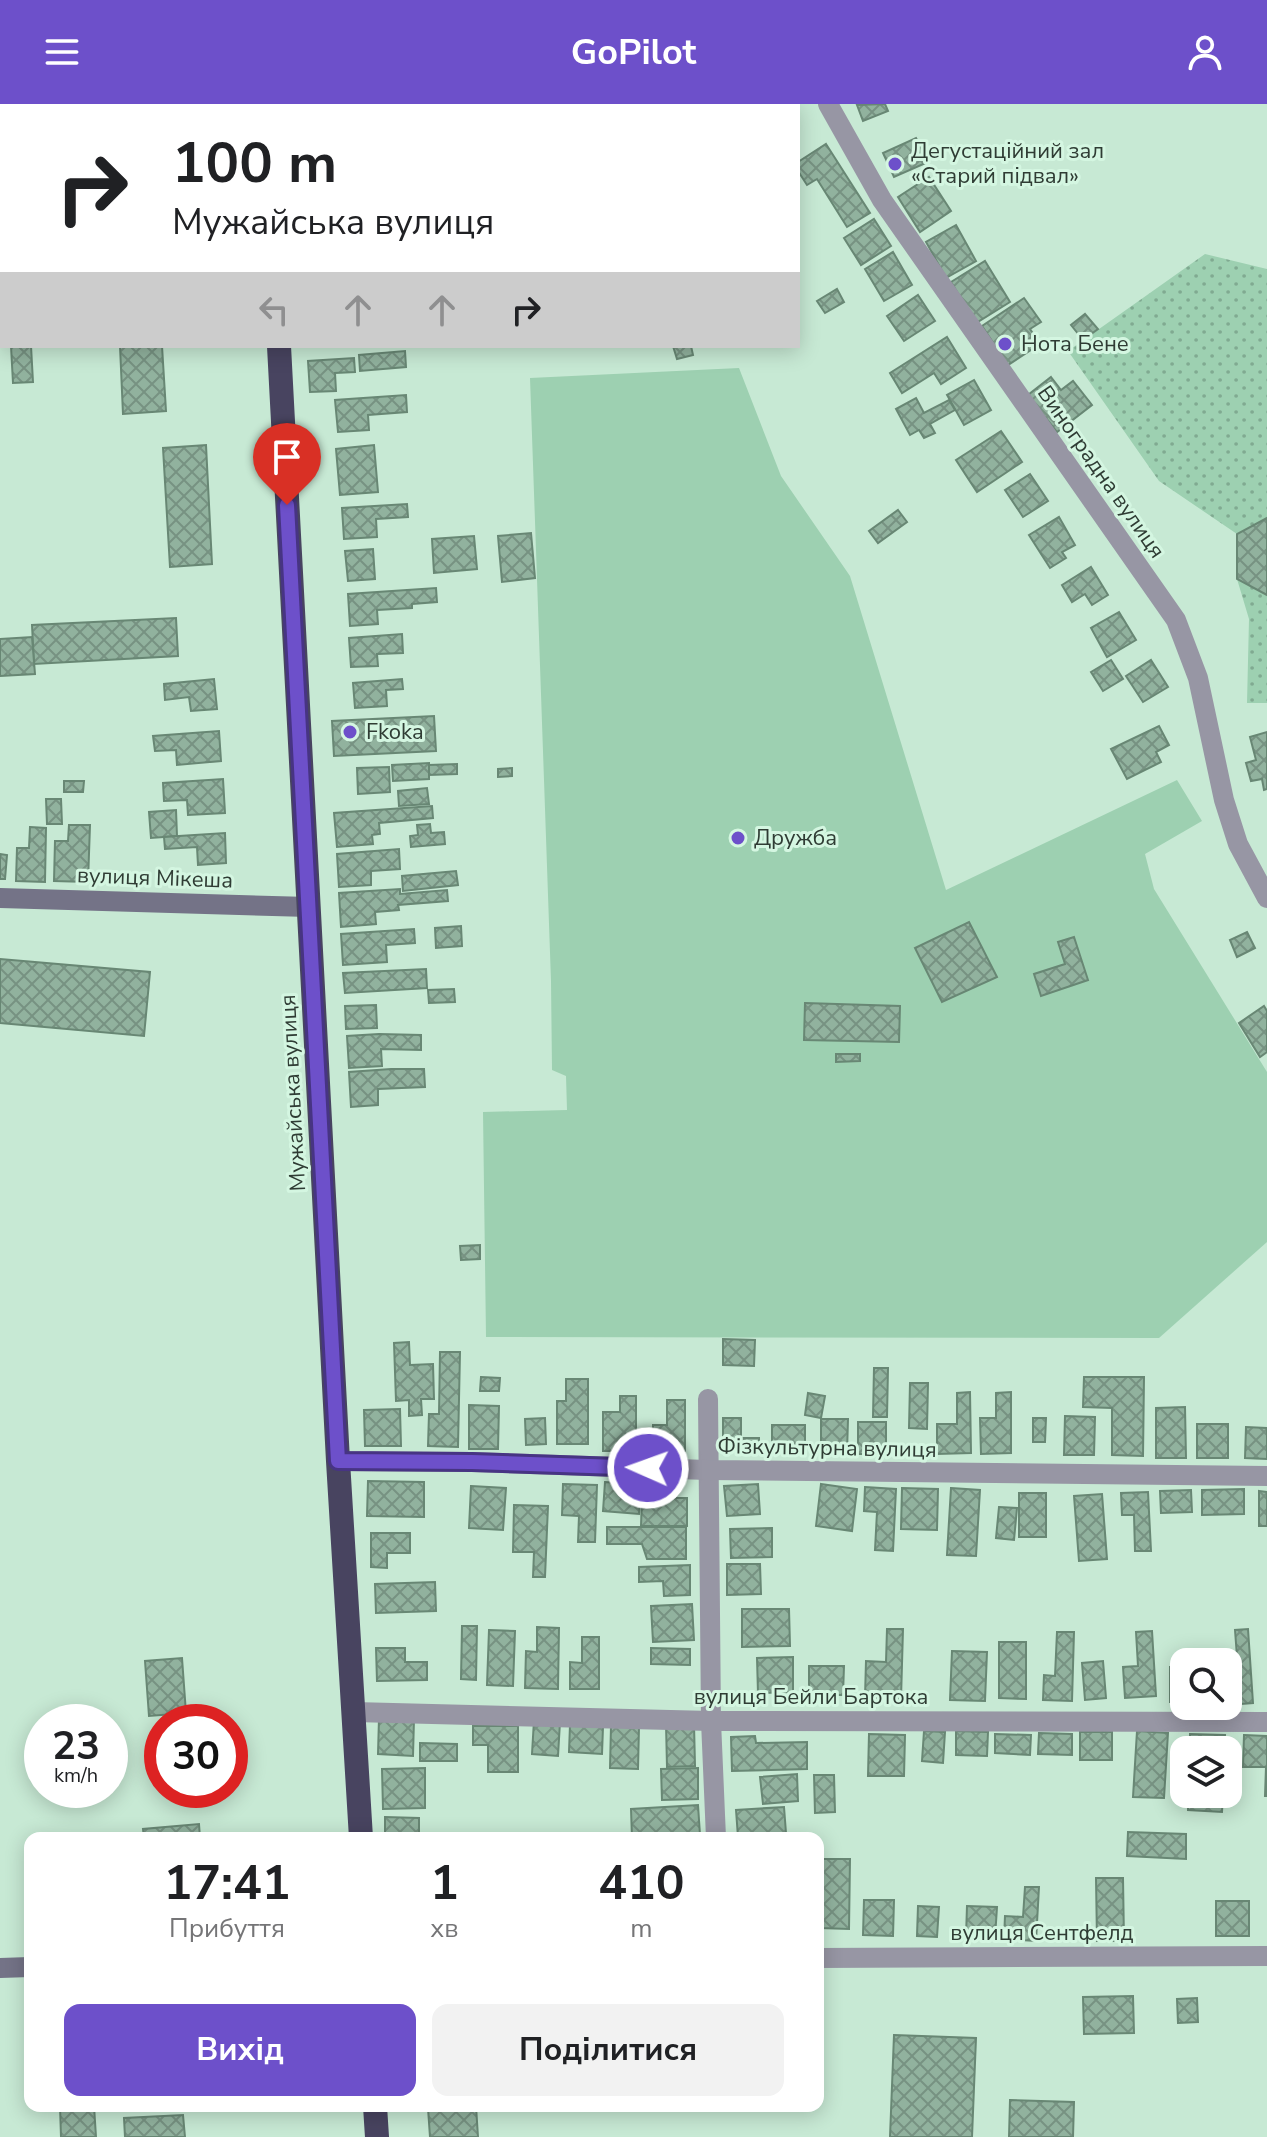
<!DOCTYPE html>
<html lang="uk">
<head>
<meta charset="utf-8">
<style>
	:root { --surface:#fff; --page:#f2f2f2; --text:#202124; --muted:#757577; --accent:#6d50ca }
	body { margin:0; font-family:"Nunito Sans",sans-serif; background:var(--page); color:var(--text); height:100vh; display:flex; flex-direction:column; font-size:30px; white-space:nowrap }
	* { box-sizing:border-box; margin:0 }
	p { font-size:26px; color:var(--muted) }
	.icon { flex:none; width:44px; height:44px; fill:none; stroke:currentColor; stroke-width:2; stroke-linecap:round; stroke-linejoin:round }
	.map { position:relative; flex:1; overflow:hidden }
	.side { position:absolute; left:24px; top:1728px; width:800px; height:280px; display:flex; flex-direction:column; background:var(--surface); border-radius:16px; box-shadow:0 4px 20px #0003 }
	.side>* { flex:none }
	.banner { position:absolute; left:0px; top:0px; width:800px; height:244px; box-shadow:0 4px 20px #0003; background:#fff; color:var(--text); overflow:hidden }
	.fabs { position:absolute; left:1170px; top:1544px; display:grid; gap:16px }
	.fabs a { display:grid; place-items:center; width:72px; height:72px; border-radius:16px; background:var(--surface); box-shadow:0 4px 20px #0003; font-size:40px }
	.speed { position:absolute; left:24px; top:1600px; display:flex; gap:16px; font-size:40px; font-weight:700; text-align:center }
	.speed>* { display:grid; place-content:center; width:104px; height:104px; border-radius:50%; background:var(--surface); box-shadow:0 4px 20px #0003; line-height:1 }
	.speed small { font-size:20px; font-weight:400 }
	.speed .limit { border:12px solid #d22; background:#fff; color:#111 }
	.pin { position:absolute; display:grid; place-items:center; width:68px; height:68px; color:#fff; margin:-82px -34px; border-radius:50% 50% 50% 0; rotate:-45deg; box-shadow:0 0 8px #0007 }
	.pin .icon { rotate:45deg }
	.me { position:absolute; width:88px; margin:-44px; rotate:272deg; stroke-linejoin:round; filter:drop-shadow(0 0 6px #0008) }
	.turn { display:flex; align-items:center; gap:28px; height:168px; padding:0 40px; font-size:36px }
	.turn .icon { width:104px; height:104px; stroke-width:2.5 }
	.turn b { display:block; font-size:56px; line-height:68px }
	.lanes { display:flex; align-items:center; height:76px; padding:0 40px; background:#0003; justify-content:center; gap:40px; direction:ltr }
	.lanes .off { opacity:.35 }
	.eta { display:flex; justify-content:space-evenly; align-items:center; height:136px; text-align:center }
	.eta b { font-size:48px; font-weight:700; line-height:56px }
	.button { display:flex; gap:16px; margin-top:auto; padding:16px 40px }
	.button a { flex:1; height:92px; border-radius:16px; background:var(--accent); color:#fff; font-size:32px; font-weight:700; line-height:92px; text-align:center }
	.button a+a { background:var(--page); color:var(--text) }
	header { display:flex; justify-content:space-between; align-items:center; height:104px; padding:0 40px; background:var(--accent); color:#fff; font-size:36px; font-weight:700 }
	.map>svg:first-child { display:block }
	.park { fill:url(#park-dots) }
	.pitch { fill:#9dd0b1 }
	.building { fill:url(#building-cross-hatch); stroke:#688774; stroke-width:2 }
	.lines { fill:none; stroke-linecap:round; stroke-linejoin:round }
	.street { stroke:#9796a4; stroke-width:20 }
	.secondary { stroke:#747387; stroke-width:20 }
	.highway { stroke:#484460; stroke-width:24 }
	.route-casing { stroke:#473483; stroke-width:20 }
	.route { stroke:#6d50ca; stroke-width:14 }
	.poi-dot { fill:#6d50ca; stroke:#d4f6e1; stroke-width:3 }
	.labels { text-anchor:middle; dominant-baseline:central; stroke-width:6; stroke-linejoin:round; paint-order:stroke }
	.poi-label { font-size:22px; fill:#2f3c34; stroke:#d4f6e1; text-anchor:start }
	.street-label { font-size:22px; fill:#2f3c34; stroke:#d4f6e1 }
</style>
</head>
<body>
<header><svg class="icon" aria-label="menu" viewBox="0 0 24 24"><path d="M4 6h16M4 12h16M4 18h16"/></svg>GoPilot<svg class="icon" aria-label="person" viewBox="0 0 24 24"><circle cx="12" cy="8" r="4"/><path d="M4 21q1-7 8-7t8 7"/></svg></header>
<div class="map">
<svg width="1267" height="2033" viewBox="0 0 1267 2033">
	<defs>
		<pattern id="park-dots" width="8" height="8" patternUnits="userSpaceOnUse" patternTransform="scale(2)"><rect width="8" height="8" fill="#9dd0b1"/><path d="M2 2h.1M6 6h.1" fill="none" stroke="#80aa91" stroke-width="1.8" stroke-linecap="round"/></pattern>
		<pattern id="building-cross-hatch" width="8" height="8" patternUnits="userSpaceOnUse" patternTransform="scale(2)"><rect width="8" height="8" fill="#91b29e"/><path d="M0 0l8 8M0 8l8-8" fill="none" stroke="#779282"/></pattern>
	</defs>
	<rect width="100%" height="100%" fill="#c7e9d4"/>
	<!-- park -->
	<path class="park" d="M1205 150 1267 165V599H1247L1249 515 1237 475V430L1159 377 1068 247Z"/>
	<!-- pitch -->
	<path class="pitch" d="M739 264 781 372 850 472 946 786 1177 676 1202 717 1145 750 1154 785 1267 968V1138L1159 1234 486 1233 483 1008 567 1006 566 972 552 966 551 877 530 274Z"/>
	<!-- building -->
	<g class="building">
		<path d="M885 0 888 7 863 17 857 1Z"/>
		<path d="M916 34 928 58 894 73 883 49Z"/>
		<path d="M826 40 870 109 847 123 817 75 807 81 798 67V58Z"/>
		<path d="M929 73 951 107 920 128 898 93Z"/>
		<path d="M874 115 891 142 861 161 844 134Z"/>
		<path d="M956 121 976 157 946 174 926 138Z"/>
		<path d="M893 148 912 181 884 197 865 165Z"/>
		<path d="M985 157 1010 198 976 219 951 178Z"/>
		<path d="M837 185 844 198 825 209 817 197Z"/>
		<path d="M918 191 935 217 904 237 887 212Z"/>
		<path d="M1024 194 1041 218 1030 225 1040 240 1008 261 982 222Z"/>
		<path d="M1085 210 1098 225 1083 236 1071 221Z"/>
		<path d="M947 233 966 264 941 280 934 269 902 289 890 269Z"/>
		<path d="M11 242H31L33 278 13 279Z"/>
		<path d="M120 242H162L166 307 123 310Z"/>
		<path d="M673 242H691L693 251 677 255Z"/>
		<path d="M405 247 406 263 360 267 359 251Z"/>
		<path d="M354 254 355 268 335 269 336 287 310 288 308 257Z"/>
		<path d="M1051 273 1061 286 1073 277 1092 301 1057 328 1028 291Z"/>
		<path d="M974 276 991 306 964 321 947 291Z"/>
		<path d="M406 291 407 308 368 311 369 326 338 328 335 296Z"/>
		<path d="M916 294 924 309 949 296 955 306 930 320 935 329 924 334 919 326 910 331 896 305Z"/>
		<path d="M1001 327 1022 358 977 388 956 356Z"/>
		<path d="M206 341 212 460 170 463 163 344Z"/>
		<path d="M374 341 378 388 340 391 336 345Z"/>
		<path d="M1030 370 1048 397 1023 413 1005 386Z"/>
		<path d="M407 400 408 413 376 415 377 433 344 435 342 404Z"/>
		<path d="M898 406 907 418 878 439 869 427Z"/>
		<path d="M1059 413 1075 441 1062 448 1066 454 1050 464 1029 431Z"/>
		<path d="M1267 414V491L1237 475V430Z"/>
		<path d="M531 429 535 474 502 478 498 432Z"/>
		<path d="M474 432 477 465 434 469 432 435Z"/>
		<path d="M373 445 375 475 348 477 345 447Z"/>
		<path d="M1091 463 1108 491 1092 501 1085 490 1072 498 1062 481Z"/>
		<path d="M436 484 437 498 412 500V504L377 506 378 520 350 522 348 490Z"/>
		<path d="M1119 508 1136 536 1107 553 1091 524Z"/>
		<path d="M176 514 178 552 34 560 32 521Z"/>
		<path d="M402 530 403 549 377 550 378 562 351 563 349 534Z"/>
		<path d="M32 533 35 570 0 572V535Z"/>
		<path d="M1111 556 1123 575 1103 587 1091 568Z"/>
		<path d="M1151 556 1168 583 1143 598 1126 572Z"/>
		<path d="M214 575 217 605 191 607 189 593 165 596 164 580Z"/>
		<path d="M402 575 403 585 386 586 387 602 355 604 353 579Z"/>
		<path d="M434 612 436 647 334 652 332 617Z"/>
		<path d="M1159 622 1169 641 1156 648 1161 658 1127 675 1111 645Z"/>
		<path d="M219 627 221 657 177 661 176 646 155 647 153 632Z"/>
		<path d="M1267 628V685L1264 686 1262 675 1251 677 1246 659 1256 656 1250 633Z"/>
		<path d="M429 659V675L393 677 392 661Z"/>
		<path d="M457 660V670L429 671V661Z"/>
		<path d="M389 663 390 688 358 690 357 664Z"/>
		<path d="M512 664V672L498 673V665Z"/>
		<path d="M223 675 225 709 188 711 187 696 164 697 163 679Z"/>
		<path d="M64 677H84L83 688H64Z"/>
		<path d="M427 684 429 700 399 702 398 687Z"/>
		<path d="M46 695H61L62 720H47Z"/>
		<path d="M432 702 433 714 379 719 380 730 372 731 373 740 337 743 334 709Z"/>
		<path d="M176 706 177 732 151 734 149 708Z"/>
		<path d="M430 720 431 729 444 728 445 740 411 743 410 732 418 731 417 721Z"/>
		<path d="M69 721H90L88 778 54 777 55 737H68Z"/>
		<path d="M30 723 46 724 45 778 16 777 17 744H29Z"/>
		<path d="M225 729 226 759 198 761 197 743 165 745 164 733Z"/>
		<path d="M399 745 400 765 371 767V781L339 783 337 750Z"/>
		<path d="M0 750 7 751 5 775H0Z"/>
		<path d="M456 767 458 781 403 787 402 772Z"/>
		<path d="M400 785V790L447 786 448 797 398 801 399 806 375 808 376 820 341 823 339 789Z"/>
		<path d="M969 818 997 873 942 898 915 844Z"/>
		<path d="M461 822 462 842 436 844 435 824Z"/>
		<path d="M414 825 415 839 386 841 387 858 343 861 341 830Z"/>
		<path d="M1247 828 1255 844 1237 853 1230 836Z"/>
		<path d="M1074 833 1088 876 1041 892 1034 870 1065 860 1058 838Z"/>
		<path d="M0 855 150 868 144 932 0 919Z"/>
		<path d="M426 865 427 884 345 889 343 869Z"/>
		<path d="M454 885 455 898 429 899 428 886Z"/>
		<path d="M805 899 900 902 899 938 804 936Z"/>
		<path d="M376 901 377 924 346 925 345 902Z"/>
		<path d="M1264 902 1267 907V948L1260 953 1239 919Z"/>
		<path d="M379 930 421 931V946L381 945 382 962 349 964 347 932Z"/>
		<path d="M836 950H860V957L836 958Z"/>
		<path d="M391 965H424L425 983 378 985V1001L351 1003 349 968Z"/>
		<path d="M480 1141V1155L461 1156 460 1142Z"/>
		<path d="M723 1235 755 1236 754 1262 723 1261Z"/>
		<path d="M409 1238 410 1261 433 1260 434 1295H421L422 1311 409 1312V1296L396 1297 394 1239Z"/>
		<path d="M440 1248H460L458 1343 428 1342 429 1310H439Z"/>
		<path d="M874 1264H888L887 1313H873Z"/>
		<path d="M481 1273 500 1274 499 1287H480Z"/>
		<path d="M1084 1273H1144L1143 1352 1112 1351V1304L1083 1303Z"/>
		<path d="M566 1275H588V1340H557V1297H566Z"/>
		<path d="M910 1279H928L927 1325 909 1324Z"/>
		<path d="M970 1288 971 1349 937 1350V1320H957V1289Z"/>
		<path d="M1011 1288V1349L981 1350 980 1314H996V1289Z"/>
		<path d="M808 1289 825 1292 821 1314 805 1311Z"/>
		<path d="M620 1292H636V1347H603V1308H620Z"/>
		<path d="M667 1296H685V1347H653V1321H667Z"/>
		<path d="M469 1301 499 1302 498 1345H469Z"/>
		<path d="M1185 1303 1186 1354H1156V1304Z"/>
		<path d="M400 1305 401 1342H365L364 1306Z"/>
		<path d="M1065 1312 1095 1313 1094 1351H1064Z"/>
		<path d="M545 1314 546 1340 526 1341 525 1315Z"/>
		<path d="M723 1314H741V1334H759V1347H723Z"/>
		<path d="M1033 1314H1046L1045 1338H1033Z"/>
		<path d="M821 1315H848L847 1349H821Z"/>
		<rect x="858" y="1318" width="28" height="32"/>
		<rect x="1197" y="1320" width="31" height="34"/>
		<path d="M772 1321H805V1348L772 1347Z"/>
		<path d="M1246 1323 1267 1324V1355L1245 1354Z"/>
		<path d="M368 1377 424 1378V1413L367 1412Z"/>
		<path d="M605 1378 641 1381 639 1410 603 1407Z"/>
		<path d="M563 1380 597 1381 595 1438H578L579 1412 562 1411Z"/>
		<path d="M758 1380 760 1410 727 1412 724 1382Z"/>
		<path d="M821 1380 857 1385 852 1427 816 1422Z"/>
		<path d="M471 1382 506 1384 503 1426 469 1424Z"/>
		<path d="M865 1383 896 1385 893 1447 875 1446 877 1408 864 1407Z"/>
		<path d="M902 1384 938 1385 937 1426 901 1425Z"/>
		<path d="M951 1384 980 1386 976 1452 947 1451Z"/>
		<path d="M1244 1385V1410L1202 1411V1386Z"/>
		<path d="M1191 1386 1192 1408 1161 1409 1160 1387Z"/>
		<path d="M1259 1387 1267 1388V1422H1259Z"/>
		<path d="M1148 1388 1151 1447H1135L1134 1411H1122L1121 1389Z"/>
		<rect x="1019" y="1389" width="27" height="44"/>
		<path d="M1102 1390 1107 1455 1079 1457 1074 1392Z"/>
		<path d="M642 1394H687V1422H641Z"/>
		<path d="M514 1401 548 1402 545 1473H533L534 1448H513Z"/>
		<path d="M999 1403 1017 1404 1014 1436 996 1434Z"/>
		<path d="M607 1423H686V1455H647L642 1440H607Z"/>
		<path d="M772 1424V1453L731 1454 730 1425Z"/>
		<path d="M371 1429H410V1449H387V1464L371 1463Z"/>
		<path d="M727 1460H760L761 1490 727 1491Z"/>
		<path d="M690 1461V1491L664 1492 663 1477 639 1478V1463Z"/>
		<path d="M435 1478 436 1507 376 1509 375 1480Z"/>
		<path d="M692 1500 694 1536 653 1538 651 1502Z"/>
		<path d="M742 1505H789L790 1542 742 1543Z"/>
		<path d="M462 1522H477L476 1576 461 1575Z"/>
		<path d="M537 1523 559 1524 558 1585 525 1584 526 1547 537 1548Z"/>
		<path d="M887 1525H903L901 1595 865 1593 866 1557 886 1558Z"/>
		<path d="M1248 1525 1253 1599 1228 1601V1567L1238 1566 1235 1526Z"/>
		<path d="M489 1526 515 1527 513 1582 487 1581Z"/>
		<path d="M1152 1527 1156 1592 1125 1594 1123 1563 1138 1562 1136 1528Z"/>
		<path d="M1057 1528H1074L1072 1597 1043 1596 1044 1571 1055 1572Z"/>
		<path d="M582 1533H599V1585H570V1558L582 1559Z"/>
		<path d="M999 1538H1026V1595L999 1594Z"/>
		<path d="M376 1544H405V1558H427V1576L377 1577Z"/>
		<path d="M651 1544 690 1545V1561L651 1560Z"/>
		<path d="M952 1547 987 1548 985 1597 950 1596Z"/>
		<path d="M793 1553V1588L758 1589 757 1554Z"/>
		<path d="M182 1554 186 1609 149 1612 145 1557Z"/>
		<path d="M1103 1557 1106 1594 1085 1596 1082 1559Z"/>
		<path d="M809 1562H844L843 1591H809Z"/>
		<rect x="1170" y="1563" width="14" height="35"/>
		<path d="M379 1614 414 1615 413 1652 378 1650Z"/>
		<path d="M534 1616 560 1618 558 1652 532 1650Z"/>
		<path d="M666 1620H694L695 1662 667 1663Z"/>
		<path d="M570 1621 603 1623 602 1650 569 1648Z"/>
		<path d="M473 1622H518V1668H488V1641H473Z"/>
		<path d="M611 1622 639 1623 638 1665 610 1664Z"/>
		<path d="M924 1627 945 1628 943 1659 922 1657Z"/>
		<path d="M956 1627 988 1628 987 1652 956 1651Z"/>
		<path d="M1137 1627 1168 1629 1164 1694 1133 1693Z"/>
		<rect x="1080" y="1628" width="32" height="28"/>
		<path d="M1039 1629 1072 1630V1651L1038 1650Z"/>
		<path d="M869 1630 905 1631 904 1672H868Z"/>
		<path d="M995 1630 1031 1631 1030 1651 995 1649Z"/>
		<path d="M1190 1630 1225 1631 1224 1646H1190Z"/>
		<path d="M1244 1631 1267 1632V1692H1265L1266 1663H1243Z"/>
		<path d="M755 1632 756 1639 807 1638V1665L732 1667 731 1633Z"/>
		<path d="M420 1639 457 1640V1657H420Z"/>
		<path d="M425 1664V1704L383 1705 382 1665Z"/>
		<path d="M698 1664V1695L662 1696 661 1665Z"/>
		<path d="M797 1670 798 1697 763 1700 760 1673Z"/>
		<path d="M814 1671H834L835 1708 815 1709Z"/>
		<path d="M1188 1690H1223L1222 1708 1188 1706Z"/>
		<path d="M698 1701 700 1731 632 1734 631 1705Z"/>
		<path d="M784 1703 786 1729 738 1733 736 1706Z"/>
		<path d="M385 1713 419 1714V1734H385Z"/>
		<path d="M199 1720 200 1734H144L143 1725Z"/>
		<path d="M1128 1728 1186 1730V1755L1127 1752Z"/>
		<path d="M821 1755H850L849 1825 820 1824Z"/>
		<path d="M1096 1774H1123L1124 1837H1097Z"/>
		<path d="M1025 1783H1039L1036 1837 1004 1835 1005 1812 1023 1813Z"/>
		<path d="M864 1796H894L893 1832 863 1831Z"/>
		<rect x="1216" y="1797" width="33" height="35"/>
		<path d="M918 1802 939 1803 937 1833 917 1832Z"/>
		<path d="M967 1802 997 1803 995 1834 966 1833Z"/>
		<path d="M1133 1892 1134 1929 1084 1930 1083 1893Z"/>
		<path d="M1197 1894 1198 1918 1178 1919 1177 1895Z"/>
		<path d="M894 1931 976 1934 972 2033H890Z"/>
		<path d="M1010 1996 1074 1998 1073 2033H1009Z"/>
		<path d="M60 2002H94L96 2033H61Z"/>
		<path d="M476 2002 478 2033H430L428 2004Z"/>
		<path d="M183 2011 185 2033H125L124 2014Z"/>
	</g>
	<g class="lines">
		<!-- street -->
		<g class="street">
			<path d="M672 0V2"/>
			<path d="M828 0 882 96 1176 516 1198 574 1224 696 1238 740 1267 794"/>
			<path d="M708 1295 711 1617 716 1734"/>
			<path d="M338 1357 472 1358 707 1366 1267 1372"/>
			<path d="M354 1608 711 1617 1267 1618"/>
			<path d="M818 1854 1267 1852"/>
		</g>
		<!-- secondary -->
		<g class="secondary">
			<path d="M0 794 309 803"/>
			<path d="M0 1864 30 1863"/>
		</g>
		<!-- highway -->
		<g class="highway">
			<path d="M266 0V2"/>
			<path d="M279 242 338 1357 361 1734"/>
			<path d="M375 2002 377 2033"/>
		</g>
	</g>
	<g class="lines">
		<defs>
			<path id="route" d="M287 401 338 1357 472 1358 648 1364"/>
		</defs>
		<!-- route casing -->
		<use href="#route" class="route-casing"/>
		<!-- route -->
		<use href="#route" class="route"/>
	</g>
	<!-- markers -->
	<g class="poi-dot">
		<circle cx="895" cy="60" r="8"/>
		<circle cx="1005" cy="240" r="8"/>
		<circle cx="350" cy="628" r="8"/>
		<circle cx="738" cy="734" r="8"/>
	</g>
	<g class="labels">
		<!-- poi labels -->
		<g class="poi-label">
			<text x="911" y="47">Дегустаційний зал<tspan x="911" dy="25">«Старий підвал»</tspan></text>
			<text x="1021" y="240">Нота Бене</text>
			<text x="366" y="628">Fkoka</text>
			<text x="754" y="734">Дружба</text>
		</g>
		<!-- street labels -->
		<g class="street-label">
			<text transform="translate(1101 368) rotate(55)">Виноградна вулиця</text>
			<text transform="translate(155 774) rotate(2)">вулиця Мікеша</text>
			<text transform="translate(293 989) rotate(-93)">Мужайська вулиця</text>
			<text transform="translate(827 1344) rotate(1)">Фізкультурна вулиця</text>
			<text x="811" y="1593">вулиця Бейли Бартока</text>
			<text x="1042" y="1829">вулиця Сентфелд</text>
		</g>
	</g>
</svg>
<div class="fabs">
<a><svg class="icon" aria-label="search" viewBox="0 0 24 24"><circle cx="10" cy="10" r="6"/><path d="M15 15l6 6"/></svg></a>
<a><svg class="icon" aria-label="layers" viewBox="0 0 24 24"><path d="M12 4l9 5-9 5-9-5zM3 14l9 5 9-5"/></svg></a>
</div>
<div class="speed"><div>23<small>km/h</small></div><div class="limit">30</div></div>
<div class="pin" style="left:287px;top:401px;background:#d93025"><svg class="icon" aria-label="arrive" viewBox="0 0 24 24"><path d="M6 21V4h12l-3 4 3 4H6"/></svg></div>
<svg class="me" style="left:648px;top:1364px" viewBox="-20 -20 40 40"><circle r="17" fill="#6d50ca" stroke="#fff" stroke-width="3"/><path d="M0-11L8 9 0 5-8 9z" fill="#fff"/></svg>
<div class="banner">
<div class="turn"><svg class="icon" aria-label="right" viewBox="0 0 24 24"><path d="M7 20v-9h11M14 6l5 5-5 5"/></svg><div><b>100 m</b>Мужайська вулиця</div></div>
<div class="lanes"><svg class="icon off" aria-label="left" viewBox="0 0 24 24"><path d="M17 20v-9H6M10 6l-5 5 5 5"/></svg><svg class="icon off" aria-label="ahead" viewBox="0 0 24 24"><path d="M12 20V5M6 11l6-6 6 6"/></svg><svg class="icon off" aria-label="ahead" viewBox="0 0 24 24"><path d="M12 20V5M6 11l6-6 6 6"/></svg><svg class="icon" aria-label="right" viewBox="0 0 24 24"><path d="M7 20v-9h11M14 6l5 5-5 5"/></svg></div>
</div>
<section class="side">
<div class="eta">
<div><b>17:41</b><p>Прибуття</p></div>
<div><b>1</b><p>хв</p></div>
<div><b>410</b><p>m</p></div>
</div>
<div class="button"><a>Вихід</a><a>Поділитися</a></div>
</section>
</div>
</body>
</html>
